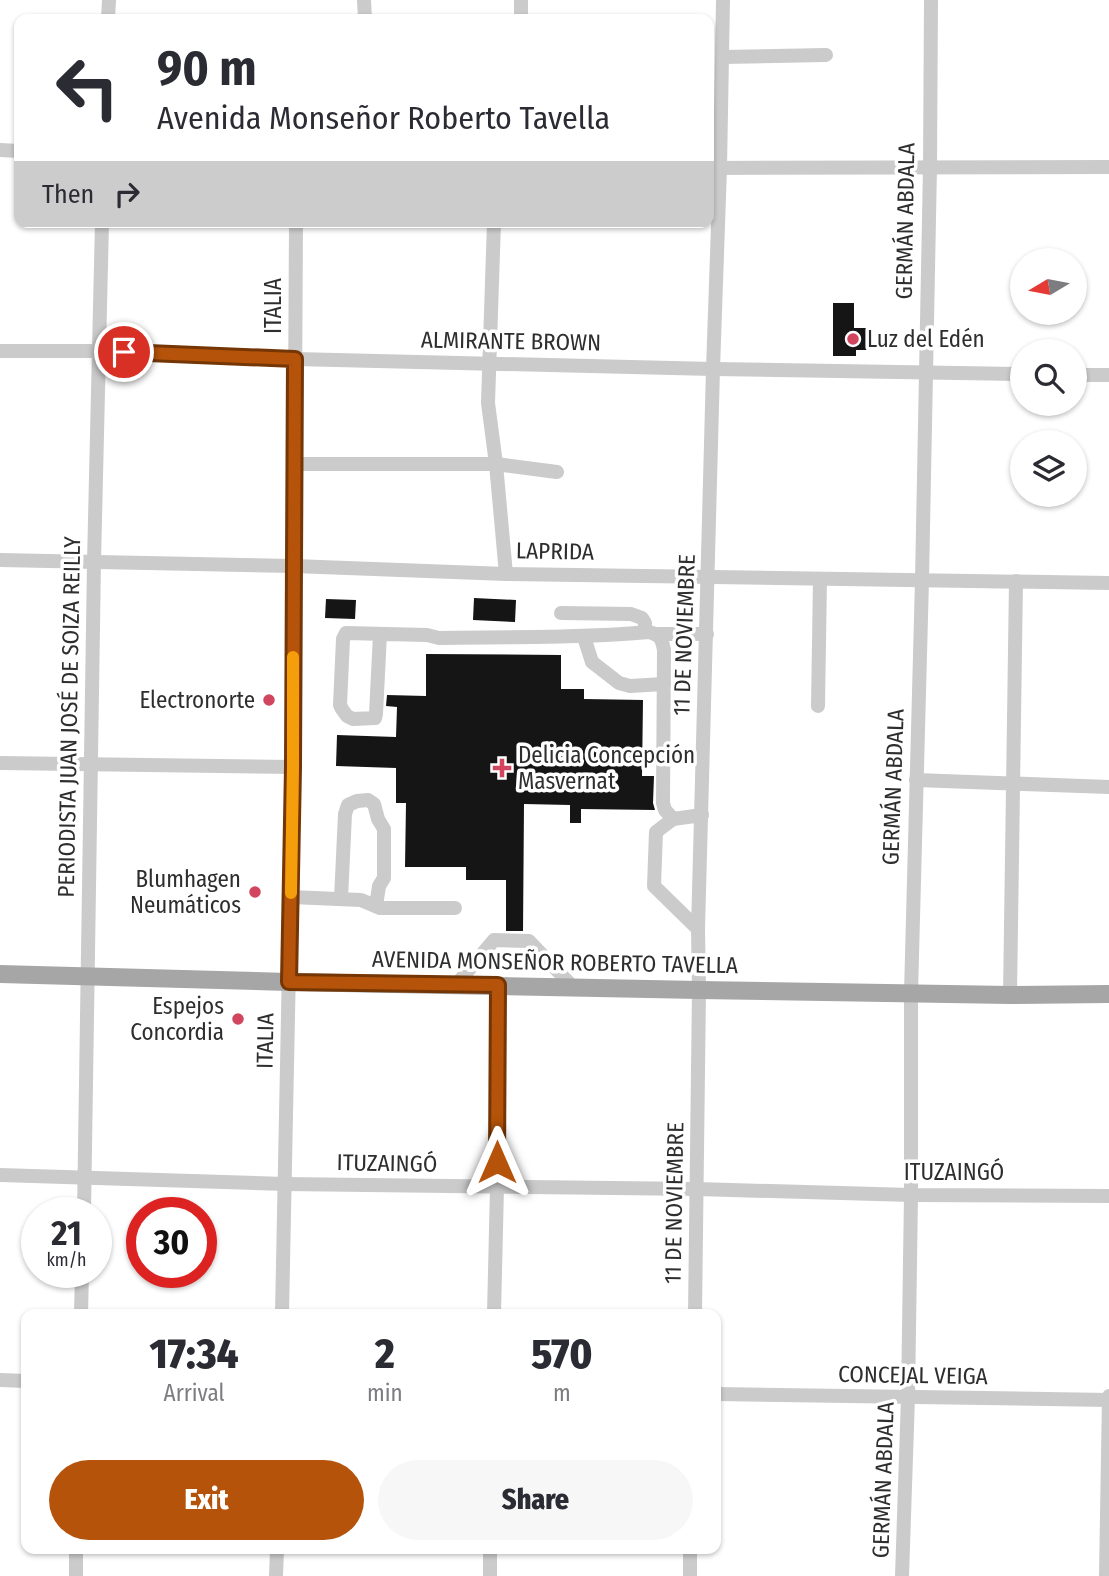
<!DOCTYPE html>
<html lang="en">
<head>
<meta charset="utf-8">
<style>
	:root { --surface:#fff; --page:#f7f7f7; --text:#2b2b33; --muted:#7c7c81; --accent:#b45309 }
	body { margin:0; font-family:"Fira Sans Condensed",sans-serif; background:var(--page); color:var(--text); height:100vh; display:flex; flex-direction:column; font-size:26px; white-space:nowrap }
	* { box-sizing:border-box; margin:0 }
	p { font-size:23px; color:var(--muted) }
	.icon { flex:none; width:38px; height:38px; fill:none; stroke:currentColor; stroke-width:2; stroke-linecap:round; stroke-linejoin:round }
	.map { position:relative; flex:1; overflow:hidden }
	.panel { position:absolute; left:21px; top:1309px; width:700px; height:245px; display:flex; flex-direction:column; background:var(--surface); border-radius:14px; box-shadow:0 2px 5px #0004 }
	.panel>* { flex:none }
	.banner { position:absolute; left:14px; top:14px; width:700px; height:214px; border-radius:14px; box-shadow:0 2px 5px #0004; background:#fff; color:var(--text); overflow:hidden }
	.needle { width:46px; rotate:260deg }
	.controls { position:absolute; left:1010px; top:248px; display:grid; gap:14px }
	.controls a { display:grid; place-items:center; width:77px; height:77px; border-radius:50%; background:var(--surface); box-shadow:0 2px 5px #0004; font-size:35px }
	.speed { position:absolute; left:21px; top:1197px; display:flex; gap:14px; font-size:35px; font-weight:700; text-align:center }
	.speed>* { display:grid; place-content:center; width:91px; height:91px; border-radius:50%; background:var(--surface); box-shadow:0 2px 5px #0004; line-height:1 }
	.speed small { font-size:18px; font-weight:400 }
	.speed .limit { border:10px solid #d22; background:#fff; color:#111 }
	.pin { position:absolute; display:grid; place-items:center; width:60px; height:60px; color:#fff; margin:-30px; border:4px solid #fff; border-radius:50%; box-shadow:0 2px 7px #0007 }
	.me { position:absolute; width:77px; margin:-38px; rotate:0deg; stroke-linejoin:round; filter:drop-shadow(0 0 5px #0008) }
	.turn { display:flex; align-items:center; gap:24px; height:147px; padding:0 28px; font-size:32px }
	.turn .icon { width:91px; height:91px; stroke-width:2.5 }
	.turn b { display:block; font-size:49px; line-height:60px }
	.then { display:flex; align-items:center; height:66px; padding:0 28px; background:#0003; gap:14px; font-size:26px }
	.eta { display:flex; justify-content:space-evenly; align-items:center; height:119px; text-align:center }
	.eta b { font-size:42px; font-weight:800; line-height:49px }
	.action { display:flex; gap:14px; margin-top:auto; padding:14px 28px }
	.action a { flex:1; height:80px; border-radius:42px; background:var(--accent); color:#fff; font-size:28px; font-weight:800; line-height:80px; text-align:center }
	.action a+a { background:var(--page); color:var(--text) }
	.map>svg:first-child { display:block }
	.building { fill:#151515 }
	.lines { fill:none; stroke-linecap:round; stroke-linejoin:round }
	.minor { stroke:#cbcbcb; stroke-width:14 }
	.major { stroke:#a6a6a6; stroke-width:18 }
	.route-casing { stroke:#753606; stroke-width:18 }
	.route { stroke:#b45309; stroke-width:12 }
	.slow { stroke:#f59e0b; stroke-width:12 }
	.poi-dot { fill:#d1455e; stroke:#fff; stroke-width:2.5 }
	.labels { text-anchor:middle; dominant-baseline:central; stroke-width:7; stroke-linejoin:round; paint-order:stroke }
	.street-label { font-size:23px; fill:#2e2e2e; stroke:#fff }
	.poi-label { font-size:23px; fill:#2e2e2e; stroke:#fff; text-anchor:end }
</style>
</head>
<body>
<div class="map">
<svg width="1109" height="1576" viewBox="0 0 1109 1576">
	<rect width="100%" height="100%" fill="#fff"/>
	<!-- building -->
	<g class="building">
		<path d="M833 303H854V328H873V350H856V356H833Z"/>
		<path d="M474 598 516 600 515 622 473 620Z"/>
		<path d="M326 599 356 600 355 619 325 618Z"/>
		<path d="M426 654 561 655V689H584V699L643 700 642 776H654L653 803 655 810 581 809V823H570V805L524 804 523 931H506V880H466V867H405L406 803H396V768L336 766 337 735 396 737 397 707 386 706 387 695 426 696Z"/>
	</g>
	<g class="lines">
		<!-- minor -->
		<g class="minor">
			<path d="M364 0 365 19"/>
			<path d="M108 19 109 0"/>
			<path d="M521 19V0"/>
			<path d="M722 57 826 55"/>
			<path d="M0 150 19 151"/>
			<path d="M709 168 1109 167"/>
			<path d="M494 222 488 403 496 464 506 574"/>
			<path d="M0 351H99L295 359 713 369 1022 374"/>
			<path d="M1074 375H1109"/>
			<path d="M295 464H496L557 472"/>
			<path d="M0 560 294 566 506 574 1109 583"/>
			<path d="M561 613 631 614 642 618 645 623V632"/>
			<path d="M380 634 376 714 375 718 353 719 347 716 342 709 340 705 343 639 346 633 427 635 439 638C510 637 579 638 649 632 660 635 662 639 664 650L663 803 665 810 673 819"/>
			<path d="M658 634H707"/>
			<path d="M584 637 592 662 619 683 630 686 664 684"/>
			<path d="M818 706 820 579"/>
			<path d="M0 763 293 767"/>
			<path d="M916 780 1109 787"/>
			<path d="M291 897 361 900 380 908H455"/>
			<path d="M341 899 345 814 348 805 357 801 368 800 374 804 378 819 384 829V878L379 886 376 906"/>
			<path d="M698 929 654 886 656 832 673 819 702 815"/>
			<path d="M456 985 494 940 529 941 573 987"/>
			<path d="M1010 995 1016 581"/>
			<path d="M0 1175 285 1184 697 1189 911 1195 1109 1196"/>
			<path d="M84 1213 94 562 102 222"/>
			<path d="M81 1314 82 1272"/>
			<path d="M282 1314 293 767 296 222"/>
			<path d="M494 1314 497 1187 498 985"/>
			<path d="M695 1314 699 990 698 929 713 369 720 168 723 0"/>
			<path d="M0 1380 26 1381"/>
			<path d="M716 1394 1109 1400"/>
			<path d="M76 1576V1549"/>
			<path d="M276 1576 277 1549"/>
			<path d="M490 1576V1549"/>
			<path d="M690 1576V1549"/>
			<path d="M902 1576 908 1397 911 1195V993L922 580 930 167 931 0"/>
			<path d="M1106 1576 1109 1396"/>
		</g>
		<!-- major -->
		<path class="major" d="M0 974 289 982 699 990 1010 995 1109 994"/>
	</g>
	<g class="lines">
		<defs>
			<path id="route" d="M124 352 295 359 293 767 289 982 498 985 497 1162"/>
		</defs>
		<!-- route casing -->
		<use href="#route" class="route-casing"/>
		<!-- route -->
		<use href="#route" class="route"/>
		<!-- slow -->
		<path class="slow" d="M291 893 293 767V657"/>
	</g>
	<!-- markers -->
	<g class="poi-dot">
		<circle cx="853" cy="339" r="7"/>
		<circle cx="269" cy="700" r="7"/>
		<path d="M498.5 757.5h7v7h7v7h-7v7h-7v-7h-7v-7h7z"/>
		<circle cx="255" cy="892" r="7"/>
		<circle cx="238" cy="1019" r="7"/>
	</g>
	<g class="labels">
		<!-- street labels -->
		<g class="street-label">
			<text transform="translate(905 221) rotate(-89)">GERMÁN ABDALA</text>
			<text transform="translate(273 306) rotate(-90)">ITALIA</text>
			<text transform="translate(511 341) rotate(1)">ALMIRANTE BROWN</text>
			<text transform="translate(555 551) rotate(1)">LAPRIDA</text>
			<text transform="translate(684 635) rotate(-88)">11 DE NOVIEMBRE</text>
			<text transform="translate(69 717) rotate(-89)">PERIODISTA JUAN JOSÉ DE SOIZA REILLY</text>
			<text transform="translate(893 787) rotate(-88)">GERMÁN ABDALA</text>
			<text transform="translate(555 962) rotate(1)">AVENIDA MONSEÑOR ROBERTO TAVELLA</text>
			<text transform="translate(265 1041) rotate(-89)">ITALIA</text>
			<text transform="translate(387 1163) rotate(1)">ITUZAINGÓ</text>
			<text x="954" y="1172">ITUZAINGÓ</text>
			<text transform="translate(674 1203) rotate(-89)">11 DE NOVIEMBRE</text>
			<text transform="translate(913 1375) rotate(1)">CONCEJAL VEIGA</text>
			<text transform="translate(883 1480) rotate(-88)">GERMÁN ABDALA</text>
		</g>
		<!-- poi labels -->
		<g class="poi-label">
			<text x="867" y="339" text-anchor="start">Luz del Edén</text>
			<text x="255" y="700">Electronorte</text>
			<text x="518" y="755" text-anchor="start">Delicia Concepción<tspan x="518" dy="26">Masvernat</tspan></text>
			<text x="241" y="879">Blumhagen<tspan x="241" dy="26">Neumáticos</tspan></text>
			<text x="224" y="1006">Espejos<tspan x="224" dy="26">Concordia</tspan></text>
		</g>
	</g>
</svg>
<div class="controls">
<a><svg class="needle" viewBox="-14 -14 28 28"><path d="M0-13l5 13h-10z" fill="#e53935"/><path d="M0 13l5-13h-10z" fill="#7c7c81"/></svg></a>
<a><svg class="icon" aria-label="search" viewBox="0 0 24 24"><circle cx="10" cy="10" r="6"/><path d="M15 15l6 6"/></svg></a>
<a><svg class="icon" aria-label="layers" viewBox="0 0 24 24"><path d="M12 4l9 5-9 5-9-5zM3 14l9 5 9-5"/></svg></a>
</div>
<div class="speed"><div>21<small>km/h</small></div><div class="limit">30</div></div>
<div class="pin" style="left:124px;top:352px;background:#d93025"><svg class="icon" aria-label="arrive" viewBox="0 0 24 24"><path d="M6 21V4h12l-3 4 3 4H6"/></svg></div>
<svg class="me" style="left:497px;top:1162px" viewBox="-20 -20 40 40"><path d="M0-17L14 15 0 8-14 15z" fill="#b45309" stroke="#fff" stroke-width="4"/></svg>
<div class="banner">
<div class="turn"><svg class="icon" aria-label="left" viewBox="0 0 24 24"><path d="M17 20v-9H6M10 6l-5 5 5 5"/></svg><div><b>90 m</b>Avenida Monseñor Roberto Tavella</div></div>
<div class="then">Then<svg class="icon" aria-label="right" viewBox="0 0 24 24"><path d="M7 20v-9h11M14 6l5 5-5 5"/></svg></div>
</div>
<section class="panel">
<div class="eta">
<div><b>17:34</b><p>Arrival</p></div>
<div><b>2</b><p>min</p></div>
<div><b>570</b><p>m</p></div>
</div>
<div class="action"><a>Exit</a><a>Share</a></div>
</section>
</div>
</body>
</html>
